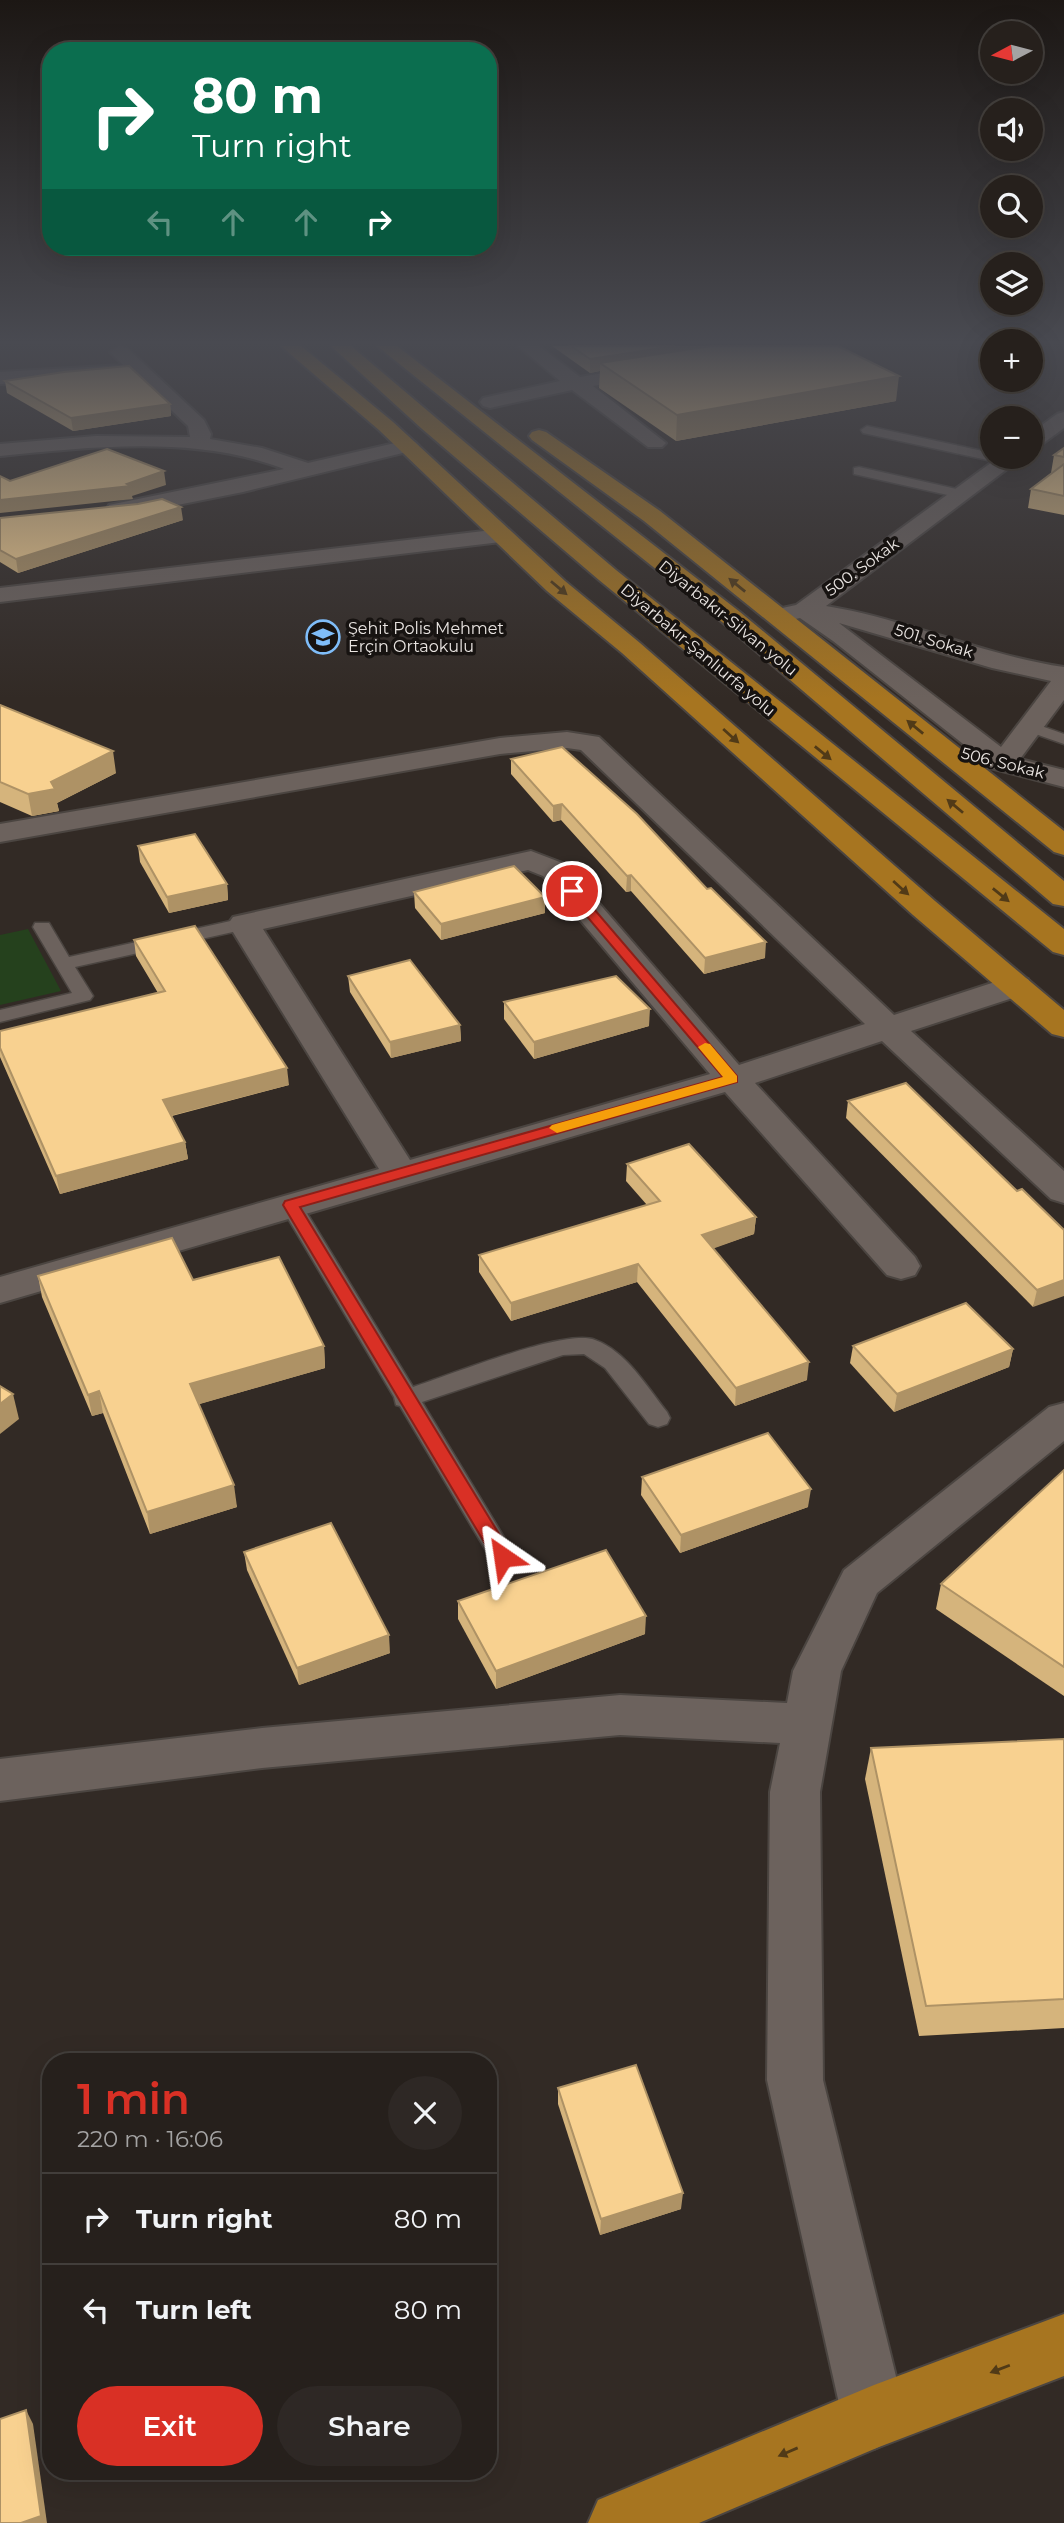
<!DOCTYPE html>
<html lang="en">
<head>
<meta charset="utf-8">
<style>
	:root { --surface:#26201c; --page:#2e2825; --text:#f1f3f6; --muted:#a4a3a3; --line:#423e3b; --accent:#d93025 }
	body { margin:0; font-family:Montserrat,sans-serif; background:var(--page); color:var(--text); height:100vh; display:flex; flex-direction:column; font-size:26px; white-space:nowrap }
	* { box-sizing:border-box; margin:0 }
	p { font-size:23px; color:var(--muted) }
	.icon { flex:none; width:38px; height:38px; fill:none; stroke:currentColor; stroke-width:2; stroke-linecap:round; stroke-linejoin:round }
	.map { position:relative; flex:1; overflow:hidden }
	.details { position:absolute; left:42px; top:2053px; width:455px; height:427px; display:flex; flex-direction:column; background:var(--surface); border-radius:28px; box-shadow:0 7px 28px #0002,0 0 0 2px var(--line) }
	.details>* { flex:none }
	.top-card { position:absolute; left:42px; top:42px; width:455px; height:214px; border-radius:28px; box-shadow:0 7px 28px #0002,0 0 0 2px var(--line); background:#0b6e4f; color:#fff; overflow:hidden }
	.needle { width:46px; rotate:263deg }
	.tools { position:absolute; left:980px; top:21px; display:grid; gap:14px }
	.tools a { display:grid; place-items:center; width:63px; height:63px; border-radius:50%; background:var(--surface); box-shadow:0 7px 28px #0002,0 0 0 2px var(--line); font-size:35px }
	.pin { position:absolute; display:grid; place-items:center; width:60px; height:60px; color:#fff; margin:-30px; border:4px solid #fff; border-radius:50%; box-shadow:0 2px 7px #0007 }
	.me { position:absolute; width:77px; margin:-38px; rotate:328deg; stroke-linejoin:round; filter:drop-shadow(0 0 5px #0008) }
	.turn { display:flex; align-items:center; gap:24px; height:147px; padding:0 35px; font-size:32px }
	.turn .icon { width:91px; height:91px; stroke-width:2.5 }
	.turn b { display:block; font-size:49px; line-height:60px }
	.lanes { display:flex; align-items:center; height:66px; padding:0 35px; background:#0003; justify-content:center; gap:35px; direction:ltr }
	.lanes .off { opacity:.35 }
	.round { display:grid; place-items:center; flex:none; width:74px; height:74px; border-radius:37px; background:var(--page) }
	.summary { display:flex; align-items:center; justify-content:space-between; height:119px; padding:0 35px }
	h1 { font-size:42px; font-weight:600; line-height:52px; color:var(--accent) }
	.action { display:flex; gap:14px; margin-top:auto; padding:14px 35px }
	.action a { flex:1; height:80px; border-radius:42px; background:var(--accent); color:#fff; font-size:28px; font-weight:600; line-height:80px; text-align:center }
	.action a+a { background:var(--page); color:var(--text) }
	ul { padding:0; list-style:none }
	li { display:flex; align-items:center; gap:21px; height:91px; padding:0 35px; border-top:2px solid var(--line) }
	li div { flex:1 }
	li b { display:block; font-size:26px }
	li em { font-style:normal }
	.map>svg:first-child { display:block }
	.green { fill:#25411d }
	.lines { fill:none; stroke-linecap:round; stroke-linejoin:round }
	.service-casing { stroke:#4b4541; stroke-width:3 }
	.minor-casing { stroke:#4b4541; stroke-width:4 }
	.trunk-casing { stroke:#4b4541; stroke-width:4 }
	.service { fill:#6c625d; fill-rule:evenodd }
	.minor { fill:#6c625d; fill-rule:evenodd }
	.trunk { fill:#a77520; fill-rule:evenodd }
	.wall { fill:#d5b47c }
	.shaded-wall { fill:#ae9265 }
	.building { fill:#f8d190; stroke:#ae9265; stroke-width:2 }
	.oneway { fill:#513a17 }
	.route { fill:#d93025; stroke:#8d1f18; stroke-width:2 }
	.slow { fill:#f59e0b }
	.labels { text-anchor:middle; dominant-baseline:central; stroke-width:7; stroke-linejoin:round; paint-order:stroke }
	.far-street-label { font-size:16px; fill:#eae5e2; stroke:#171311 }
	.far-poi-label { font-size:16px; fill:#eae5e2; stroke:#171311; text-anchor:start }
</style>
</head>
<body>
<div class="map">
<svg width="1064" height="2523" viewBox="0 0 1064 2523">
	<rect width="100%" height="100%" fill="#322a25"/>
	<!-- green -->
	<path class="green" d="M28 929 61 991 0 1005V935Z"/>
	<g class="lines">
		<defs>
			<g id="service">
				<path d="M867 426 992 453V457H998L992 461 863 433 861 430Z"/>
				<path d="M859 467 961 490 968 494 961 498 854 474V468Z"/>
				<path d="M1030 722 1064 734V744L1024 730 1022 727 1024 724Z"/>
				<path d="M244 918 253 924 251 928 75 967 93 996 90 1000 0 1022V1010L72 993 33 927 35 923H49L69 957Z"/>
				<path d="M291 1198 299 1200 302 1205 413 1387C448 1376 565 1328 595 1340 626 1351 647 1387 667 1412L670 1418 667 1424 658 1427 649 1424 605 1368 584 1354 563 1355 422 1402 516 1557 512 1564 503 1567 494 1564 400 1406 396 1405 394 1397 280 1205 283 1200Z"/>
			</g>
			<g id="minor">
				<path d="M120 346 127 348 204 420 211 434 210 439 262 448 308 463 408 440 415 442 419 446 415 450 243 492 117 517 109 515 106 510 109 505 284 469C196 435 92 447 0 456V444L96 436 190 437 188 426 134 375 83 381 0 384V372L123 365 110 352Z"/>
				<path d="M518 346H539L580 377 650 365 657 367 660 371 657 375 593 386 666 443 662 447H648L572 390 490 408 483 406 480 402 483 398 560 381Z"/>
				<path d="M1064 412V428L1038 447 1031 449V433L1057 414Z"/>
				<path d="M999 457H1023L826 606C907 619 982 655 1064 667V700L1020 759 1064 770V787L971 763 967 757 972 751 833 641 800 618 782 622 773 620 770 615 773 610 796 605ZM839 623 992 668 1051 681 1001 747Z"/>
				<path d="M501 529 509 531 512 536 509 541 0 602V588Z"/>
				<path d="M567 732 599 737 894 1015 1004 979 1016 976 1028 979 1032 986 1028 993 911 1031 1064 1171V1203L1051 1199 882 1041 755 1083 915 1257 920 1266 915 1275 901 1279 887 1275 725 1092 0 1303V1277L379 1169 228 924 233 917 531 851 565 864 739 1065 865 1024 581 750 567 748 500 754 0 842V824L500 738ZM528 870 543 876 710 1074 410 1160 263 929Z"/>
				<path d="M1064 1403V1441L877 1593 841 1671 820 1792 823 2080 906 2417 896 2439 874 2449 852 2439 842 2417 767 2080 770 1792 780 1743 620 1735 262 1768 0 1801V1759L262 1728 620 1695 787 1703 793 1671 844 1570 1049 1407Z"/>
			</g>
			<g id="trunk">
				<path d="M281 346H301L393 422 565 581 640 643 935 901 1064 1010V1037L1052 1034 913 915 622 653 547 591 379 430Z"/>
				<path d="M331 346H351L616 570 1064 929V955L1053 952 599 580 421 428Z"/>
				<path d="M377 346H397L740 612 1064 881V906L1053 904 722 622Z"/>
				<path d="M539 430 546 432 660 511 1064 831V855L1054 852 644 521 532 440 529 436 532 432Z"/>
				<path d="M1064 2314V2376L879 2447 699 2523H588L598 2500 874 2385Z"/>
			</g>
		</defs>
		<!-- service casing -->
		<use href="#service" class="service-casing"/>
		<!-- minor casing -->
		<use href="#minor" class="minor-casing"/>
		<!-- trunk casing -->
		<use href="#trunk" class="trunk-casing"/>
		<!-- service -->
		<use href="#service" class="service"/>
		<!-- minor -->
		<use href="#minor" class="minor"/>
		<!-- trunk -->
		<use href="#trunk" class="trunk"/>
	</g>
	<!-- wall -->
	<g class="wall">
		<path d="M552 346H838L896 401 676 441 599 388 600 371 590 373Z"/>
		<path d="M5 381 170 404 171 416 73 431 7 393Z"/>
		<path d="M1064 448V515L1028 508 1031 489 1051 473 1054 455Z"/>
		<path d="M0 518 183 520 18 573 0 562Z"/>
		<path d="M0 705 116 773 57 803 59 811 32 816 0 802Z"/>
		<path d="M511 759 765 958 704 974 631 891 626 892 561 820 553 822 511 774Z"/>
		<path d="M138 846 227 884 228 900 169 913 140 862Z"/>
		<path d="M414 892 545 913 441 940 415 908Z"/>
		<path d="M134 940 289 1085 172 1116 185 1142 188 1159 60 1194 0 1057V1031L158 993 136 956Z"/>
		<path d="M348 976 460 1025 461 1041 391 1058 350 992Z"/>
		<path d="M504 1002 649 1026 534 1059 504 1019Z"/>
		<path d="M848 1101 1017 1191 1064 1230 1033 1307 846 1118Z"/>
		<path d="M627 1164 756 1217 754 1234 713 1248 807 1380 735 1406 637 1282 511 1321 479 1272V1255L647 1205 626 1181Z"/>
		<path d="M38 1276 193 1280 324 1346 325 1368 199 1404 237 1507 150 1534 103 1413 92 1416 42 1297Z"/>
		<path d="M853 1346 1013 1349 1009 1367 894 1412 850 1363Z"/>
		<path d="M1064 1470V1696L936 1609 941 1584Z"/>
		<path d="M642 1477 808 1507 680 1553 641 1495Z"/>
		<path d="M244 1552 390 1653 299 1685 247 1570Z"/>
		<path d="M458 1601 645 1634 496 1689 458 1619Z"/>
		<path d="M1064 1739V2028L919 2036 865 1779 871 1748Z"/>
		<path d="M558 2088 681 2209 600 2235 558 2104Z"/>
	</g>
	<!-- shaded-wall -->
	<g class="shaded-wall">
		<path d="M675 346H761L600 363V371L590 373V359Z"/>
		<path d="M899 376 896 401 676 441 677 415Z"/>
		<path d="M170 404 171 416 73 431 71 418Z"/>
		<path d="M164 471 166 485 132 496 133 499 0 513V500L127 484Z"/>
		<path d="M181 507 183 520 18 573 16 559Z"/>
		<path d="M113 751 116 773 57 803 59 811 32 816 28 794Z"/>
		<path d="M562 804 561 820 553 822V806Z"/>
		<path d="M631 875V891L626 892 627 876Z"/>
		<path d="M227 884 228 900 169 913 167 897Z"/>
		<path d="M545 897V913L441 940V924Z"/>
		<path d="M766 942 765 958 704 974 705 958Z"/>
		<path d="M650 1009 649 1026 534 1059V1042Z"/>
		<path d="M460 1025 461 1041 391 1058 390 1042Z"/>
		<path d="M287 1068 289 1085 166 1117 163 1100Z"/>
		<path d="M185 1142 188 1159 60 1194 56 1176Z"/>
		<path d="M756 1217 754 1234 701 1253 702 1235Z"/>
		<path d="M638 1264 637 1282 511 1321V1303Z"/>
		<path d="M1064 1280V1296L1033 1307 1037 1290Z"/>
		<path d="M324 1346 325 1368 193 1406 190 1384Z"/>
		<path d="M1013 1349 1009 1367 894 1412 897 1394Z"/>
		<path d="M809 1362 807 1380 735 1406 736 1388Z"/>
		<path d="M99 1391 103 1413 92 1416 88 1395Z"/>
		<path d="M13 1394 19 1419 0 1434V1404Z"/>
		<path d="M234 1485 237 1507 150 1534 147 1512Z"/>
		<path d="M811 1489 808 1507 680 1553 681 1535Z"/>
		<path d="M646 1616 645 1634 496 1689V1671Z"/>
		<path d="M389 1635 390 1653 299 1685 297 1668Z"/>
		<path d="M683 2193 681 2209 600 2235 601 2219Z"/>
		<path d="M26 2410 33 2424 47 2523H21Z"/>
	</g>
	<!-- building -->
	<g class="building">
		<path d="M571 346H675L590 359Z"/>
		<path d="M711 346H838L899 376 677 415 600 363Z"/>
		<path d="M129 366 170 404 71 418 5 381 64 372Z"/>
		<path d="M1064 448V457L1054 455Z"/>
		<path d="M107 449 164 471 127 484 131 486 0 500V476L10 481Z"/>
		<path d="M1064 464V496L1031 489Z"/>
		<path d="M162 499 181 507 16 559 0 550V518L138 504Z"/>
		<path d="M0 705 113 751 51 782 55 789 28 794 0 782Z"/>
		<path d="M562 747 637 814 707 889 711 888 766 942 705 958 631 875 627 876 562 804 553 806 511 759Z"/>
		<path d="M195 834 227 884 167 897 138 846Z"/>
		<path d="M514 866 545 897 441 924 414 892Z"/>
		<path d="M195 926 287 1068 163 1100 185 1142 56 1176 0 1048V1031L165 991 134 940Z"/>
		<path d="M410 960 460 1025 390 1042 348 976Z"/>
		<path d="M616 976 650 1009 534 1042 504 1002Z"/>
		<path d="M906 1083 1017 1191 1022 1189 1064 1230V1280L1037 1290 848 1101Z"/>
		<path d="M689 1144 756 1217 702 1235 809 1362 736 1388 638 1264 511 1303 479 1255 660 1201 627 1164Z"/>
		<path d="M172 1238 193 1280 279 1257 324 1346 190 1384 234 1485 147 1512 99 1391 88 1395 38 1276Z"/>
		<path d="M966 1303 1013 1349 897 1394 853 1346Z"/>
		<path d="M0 1386 13 1394 0 1404Z"/>
		<path d="M768 1433 811 1489 681 1535 642 1477Z"/>
		<path d="M1064 1470V1667L941 1584Z"/>
		<path d="M331 1523 389 1635 297 1668 244 1552Z"/>
		<path d="M606 1550 646 1616 496 1671 458 1601Z"/>
		<path d="M1064 1739V1999L926 2006 871 1748Z"/>
		<path d="M636 2065 683 2193 601 2219 558 2088Z"/>
		<path d="M26 2410 41 2516 21 2523H0V2419Z"/>
	</g>
	<!-- one-way arrows -->
	<defs><path id="oneway-solid" d="M-6-.8H1V-3.2L6.5 0L1 3.2V.8H-6Z" transform="scale(1.75)"/></defs>
	<g class="oneway">
		<use href="#oneway-solid" transform="translate(737 585) rotate(-141)"/>
		<use href="#oneway-solid" transform="translate(559 588) rotate(40)"/>
		<use href="#oneway-solid" transform="translate(915 727) rotate(-141)"/>
		<use href="#oneway-solid" transform="translate(731 736) rotate(42)"/>
		<use href="#oneway-solid" transform="translate(823 753) rotate(39)"/>
		<use href="#oneway-solid" transform="translate(955 806) rotate(-140)"/>
		<use href="#oneway-solid" transform="translate(901 888) rotate(42)"/>
		<use href="#oneway-solid" transform="translate(1001 895) rotate(39)"/>
		<use href="#oneway-solid" transform="translate(1000 2369) rotate(159)"/>
		<use href="#oneway-solid" transform="translate(788 2452) rotate(157)"/>
	</g>
	<!-- sky -->
	<linearGradient id="sky" x2="0" y2="1"><stop stop-color="#1c1714"/><stop offset="0.49" stop-color="#494a51"/><stop offset="1" stop-color="#494a51" stop-opacity="0"/></linearGradient>
	<rect width="1064" height="699" fill="url(#sky)"/>
	<!-- route -->
	<path class="route" d="M572 887 576 888 737 1076V1082L300 1207 510 1552 512 1557 510 1562H496L283 1205 285 1201 723 1077 567 893V888Z"/>
	<!-- slow -->
	<path class="slow" d="M705 1043 710 1044 737 1076V1082L557 1133 549 1128 552 1125 723 1077 698 1047Z"/>
	<!-- icons -->
	<defs>
		<symbol id="school-ring" viewBox="-11 -11 22 22"><circle r="9.5" fill="#171311" stroke="#7fbdf9" stroke-width="1.5"/><path d="M0-5L7-2L0 1L-7-2ZM-4 1L0 2.5L4 1V4Q0 6-4 4Z" fill="#7fbdf9"/></symbol>
	</defs>
	<g fill-rule="evenodd">
		<use href="#school-ring" x="304" y="618" width="38" height="38"/>
	</g>
	<g class="labels">
		<!-- far-street labels -->
		<g class="far-street-label">
			<text transform="translate(862 567) rotate(-36)">500. Sokak</text>
			<text transform="translate(728 618) rotate(39)">Diyarbakır-Silvan yolu</text>
			<text transform="translate(934 641) rotate(17)">501. Sokak</text>
			<text transform="translate(698 650) rotate(40)">Diyarbakır-Şanlıurfa yolu</text>
			<text transform="translate(1003 763) rotate(14)">506. Sokak</text>
		</g>
		<!-- far-poi labels -->
		<g class="far-poi-label">
			<text x="348" y="628">Şehit Polis Mehmet<tspan x="348" dy="18">Erçin Ortaokulu</tspan></text>
		</g>
	</g>
</svg>
<div class="tools">
<a><svg class="needle" viewBox="-14 -14 28 28"><path d="M0-13l5 13h-10z" fill="#e53935"/><path d="M0 13l5-13h-10z" fill="#a4a3a3"/></svg></a>
<a><svg class="icon" aria-label="sound" viewBox="0 0 24 24"><path d="M4 9h4l5-4v14l-5-4H4zM17 9q2 3 0 6"/></svg></a>
<a><svg class="icon" aria-label="search" viewBox="0 0 24 24"><circle cx="10" cy="10" r="6"/><path d="M15 15l6 6"/></svg></a>
<a><svg class="icon" aria-label="layers" viewBox="0 0 24 24"><path d="M12 4l9 5-9 5-9-5zM3 14l9 5 9-5"/></svg></a>
<a>+</a>
<a>−</a>
</div>
<div class="pin" style="left:572px;top:891px;background:#d93025"><svg class="icon" aria-label="arrive" viewBox="0 0 24 24"><path d="M6 21V4h12l-3 4 3 4H6"/></svg></div>
<svg class="me" style="left:503px;top:1557px" viewBox="-20 -20 40 40"><path d="M0-17L14 15 0 8-14 15z" fill="#d93025" stroke="#fff" stroke-width="4"/></svg>
<div class="top-card">
<div class="turn"><svg class="icon" aria-label="right" viewBox="0 0 24 24"><path d="M7 20v-9h11M14 6l5 5-5 5"/></svg><div><b>80 m</b>Turn right</div></div>
<div class="lanes"><svg class="icon off" aria-label="left" viewBox="0 0 24 24"><path d="M17 20v-9H6M10 6l-5 5 5 5"/></svg><svg class="icon off" aria-label="ahead" viewBox="0 0 24 24"><path d="M12 20V5M6 11l6-6 6 6"/></svg><svg class="icon off" aria-label="ahead" viewBox="0 0 24 24"><path d="M12 20V5M6 11l6-6 6 6"/></svg><svg class="icon" aria-label="right" viewBox="0 0 24 24"><path d="M7 20v-9h11M14 6l5 5-5 5"/></svg></div>
</div>
<section class="details">
<div class="summary"><div><h1>1 min</h1><p>220 m · 16:06</p></div><a class="round"><svg class="icon" aria-label="close" viewBox="0 0 24 24"><path d="M6 6l12 12M18 6L6 18"/></svg></a></div>
<ul>
<li><svg class="icon" aria-label="right" viewBox="0 0 24 24"><path d="M7 20v-9h11M14 6l5 5-5 5"/></svg><div><b>Turn right</b></div><em>80 m</em></li>
<li><svg class="icon" aria-label="left" viewBox="0 0 24 24"><path d="M17 20v-9H6M10 6l-5 5 5 5"/></svg><div><b>Turn left</b></div><em>80 m</em></li>
</ul>
<div class="action"><a>Exit</a><a>Share</a></div>
</section>
</div>
</body>
</html>
